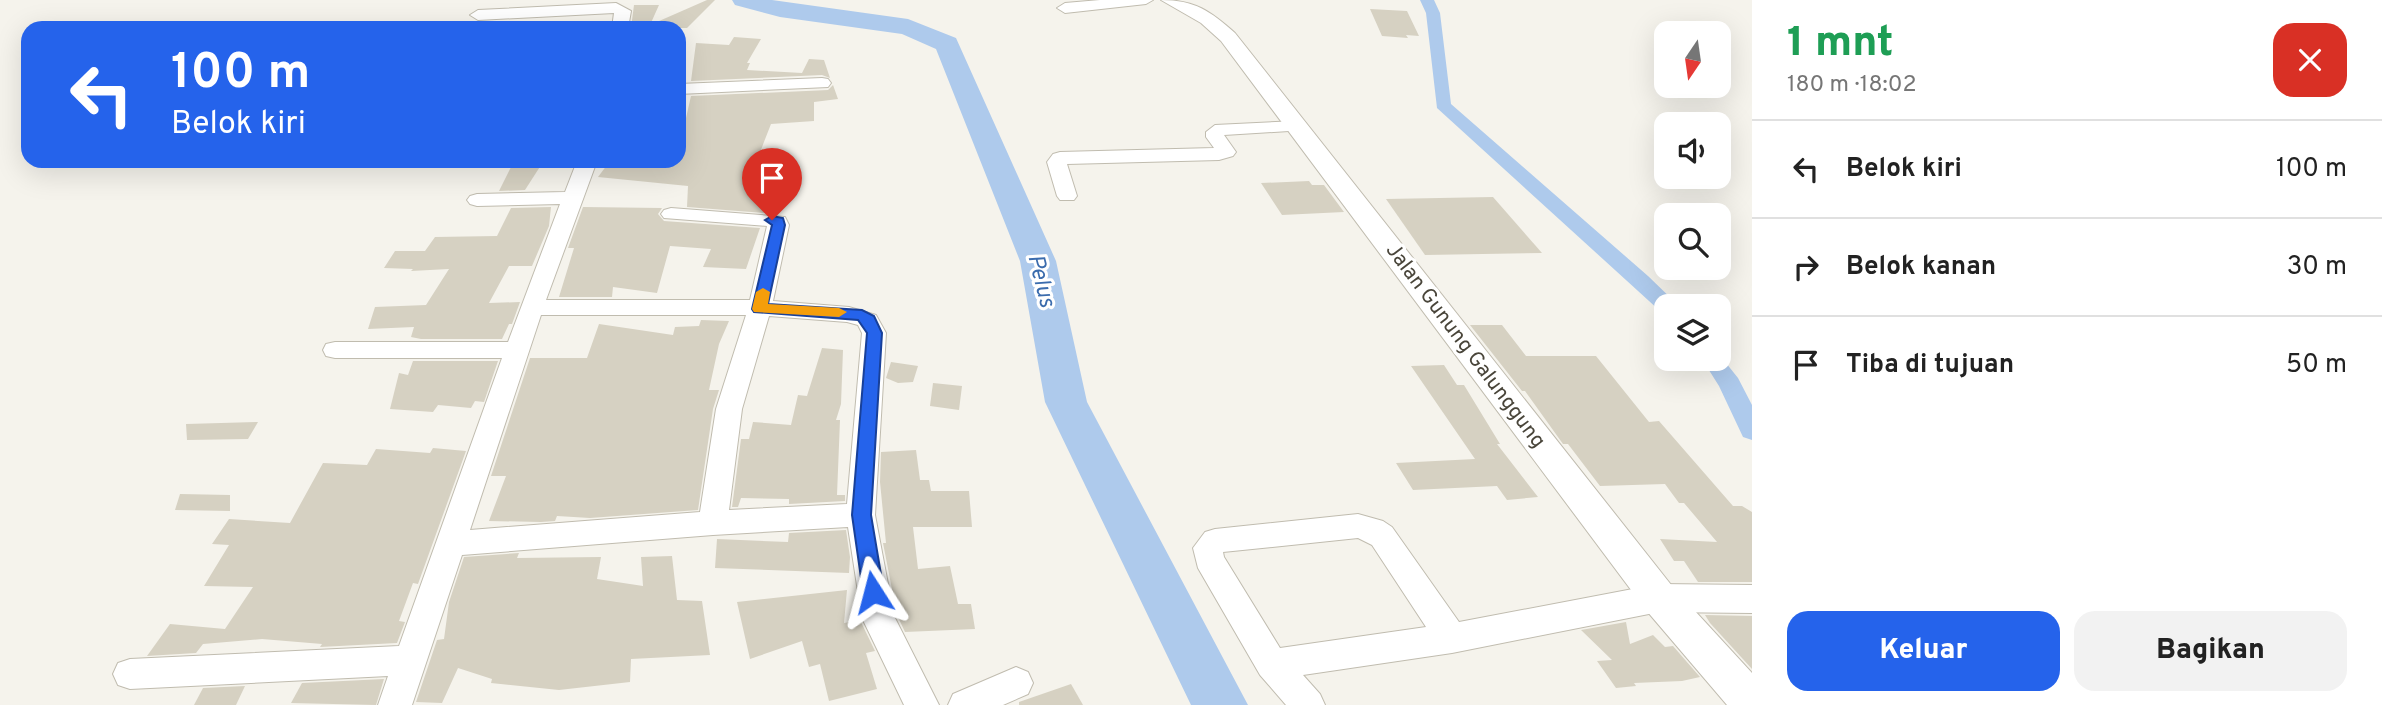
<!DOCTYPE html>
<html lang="id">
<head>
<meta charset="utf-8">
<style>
	:root { --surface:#fff; --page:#f2f2f2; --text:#222; --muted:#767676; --line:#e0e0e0; --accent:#2563eb }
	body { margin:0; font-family:Overpass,sans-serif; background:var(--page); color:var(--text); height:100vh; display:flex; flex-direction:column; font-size:26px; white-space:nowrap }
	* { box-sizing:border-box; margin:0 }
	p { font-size:23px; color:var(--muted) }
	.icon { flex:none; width:38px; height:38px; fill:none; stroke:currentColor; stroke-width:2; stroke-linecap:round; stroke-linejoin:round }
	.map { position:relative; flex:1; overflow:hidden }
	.side { display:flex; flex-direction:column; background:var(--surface); width:630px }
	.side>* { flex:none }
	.guide { position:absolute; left:21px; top:21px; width:665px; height:147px; border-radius:21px; box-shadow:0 7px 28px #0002; background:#2563eb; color:#fff; overflow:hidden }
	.needle { width:46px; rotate:193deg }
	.controls { position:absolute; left:1654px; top:21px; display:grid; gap:14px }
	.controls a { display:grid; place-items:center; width:77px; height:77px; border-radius:14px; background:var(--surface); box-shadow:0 7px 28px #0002; font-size:35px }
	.pin { position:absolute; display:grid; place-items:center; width:60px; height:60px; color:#fff; margin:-72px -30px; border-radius:50% 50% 50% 0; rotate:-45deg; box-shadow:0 0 7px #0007 }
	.pin .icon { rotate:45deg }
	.me { position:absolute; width:77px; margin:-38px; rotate:351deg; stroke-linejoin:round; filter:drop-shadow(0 0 5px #0008) }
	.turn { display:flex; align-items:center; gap:24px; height:147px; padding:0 35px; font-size:32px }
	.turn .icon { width:91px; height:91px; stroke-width:2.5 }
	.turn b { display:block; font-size:49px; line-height:60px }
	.round { display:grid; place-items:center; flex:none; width:74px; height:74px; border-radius:21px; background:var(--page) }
	.head { display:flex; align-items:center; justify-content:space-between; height:119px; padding:0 35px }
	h1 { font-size:42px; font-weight:800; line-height:52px; color:#1e9e55 }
	.button { display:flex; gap:14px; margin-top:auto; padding:14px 35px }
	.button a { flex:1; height:80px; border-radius:21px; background:var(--accent); color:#fff; font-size:28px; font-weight:800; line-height:80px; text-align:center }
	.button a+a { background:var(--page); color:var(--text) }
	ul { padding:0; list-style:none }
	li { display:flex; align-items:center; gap:21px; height:98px; padding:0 35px; border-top:2px solid var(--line) }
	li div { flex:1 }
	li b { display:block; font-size:26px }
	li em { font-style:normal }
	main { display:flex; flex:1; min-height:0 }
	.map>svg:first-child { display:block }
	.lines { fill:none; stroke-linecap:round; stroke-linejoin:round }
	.canal { fill:#aecaec; fill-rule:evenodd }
	.river { fill:#aecaec; fill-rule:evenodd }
	.building { fill:#d6d1c2 }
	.minor-casing { stroke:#c0bcaf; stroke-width:2 }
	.tertiary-casing { stroke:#c0bcaf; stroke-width:2 }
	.minor { fill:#fff; fill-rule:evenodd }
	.tertiary { fill:#fff; fill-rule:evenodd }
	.route { fill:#2563eb; stroke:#184099; stroke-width:2 }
	.slow { fill:#f59e0b }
	.labels { text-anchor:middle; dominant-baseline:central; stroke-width:6; stroke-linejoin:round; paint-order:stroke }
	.street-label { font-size:21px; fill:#49453a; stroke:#fff }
	.water-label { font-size:23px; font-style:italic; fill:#3b6cad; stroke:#fff }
</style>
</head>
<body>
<main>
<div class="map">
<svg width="1752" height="705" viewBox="0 0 1752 705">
	<rect width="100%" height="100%" fill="#f5f3ec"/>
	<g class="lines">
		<!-- canal -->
		<g class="canal">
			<path d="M1420 0H1434L1440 13 1451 104 1648 276 1679 306H1666V312L1660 311 1437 108 1426 13Z"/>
			<path d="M1718 353 1738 378 1752 405V440L1743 437 1719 386 1702 359H1718Z"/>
		</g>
		<!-- river -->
		<path class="river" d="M732 0H772L908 19 956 38 1056 261 1087 402 1248 705H1191L1045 402 1020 261 936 49 902 34 780 17 735 5Z"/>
	</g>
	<!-- building -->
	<g class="building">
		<path d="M707 0H715L687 28H631L634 5H659L650 25Z"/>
		<path d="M1370 9 1407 11 1419 36 1406 35 1408 38 1382 36Z"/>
		<path d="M734 37 761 39 747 63H750L747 70 802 73 809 59 824 60 830 78 822 75 691 81 696 43 729 45Z"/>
		<path d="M833 85 838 99 814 102V121L771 124 748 183 763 185 755 198 769 199 765 213 687 207 688 186 598 177 610 161H679V118H686L691 96 828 90Z"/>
		<path d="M543 162 525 190 499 191 513 163Z"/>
		<path d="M1309 181 1312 185H1324L1344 212 1282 215 1261 183Z"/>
		<path d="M1493 197 1542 253 1425 255 1386 199Z"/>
		<path d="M551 207 549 226 532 266H509L489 303 520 302 512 324H509L502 339H421L411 337 414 327 368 329 375 307 426 305 449 269 411 271 413 269 384 268 395 251H425L435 237 497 236 511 208Z"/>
		<path d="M583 207 662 208 658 214 664 221 760 228 746 269 703 267 711 249 670 246 657 293 613 287 612 297H559L574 248H568Z"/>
		<path d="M701 320 729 321 719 344 709 390H719L713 409 698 510 590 518 557 516 555 521 541 522 489 521 506 476H491L530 358H587L599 324 673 335 675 327 699 326Z"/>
		<path d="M1470 325H1502L1526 356H1596L1649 422 1659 421 1733 506H1742L1752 512V582H1698L1684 561H1674L1660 539 1717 542 1684 503H1679L1665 484 1600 486 1568 444H1563L1525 391H1522Z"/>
		<path d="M822 348 843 350 841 404 836 420H840L837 495H845V501L789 504V499L741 498 738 507H732L741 439H749L753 422 791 425 798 395 807 396Z"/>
		<path d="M413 361H498L484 402 475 401 471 408 438 405 433 412 390 409 399 373 408 375Z"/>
		<path d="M891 362 918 366 913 382 898 383 886 378Z"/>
		<path d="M1444 365 1457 385H1464L1500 444H1497L1538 497 1507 500 1497 486 1413 490 1396 463 1475 459 1411 366Z"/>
		<path d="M933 383 962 386 959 410 930 406Z"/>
		<path d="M258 422 248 439 187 440 186 424Z"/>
		<path d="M433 448 466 451 418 584 413 583 399 621 405 622 397 643 320 647 322 644 262 639 203 644 196 653 147 656 170 624 225 629 253 587 204 586 229 545 212 544 229 519 290 523 323 463 367 465 376 449 430 453Z"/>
		<path d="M916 450 920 480H929L931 491H969L972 527H913L918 569 950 566 958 604H971L975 629 905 632 897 615 883 543H886L880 482 881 452Z"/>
		<path d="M180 494 230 495V511L175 510Z"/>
		<path d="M846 530 850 557 849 573 715 568 717 539 788 542 789 533Z"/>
		<path d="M519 553 517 558 601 557 597 579 643 586 641 557 672 556 677 600 702 601 710 655 631 659 630 682 559 690 491 683 492 679 458 668 442 703 416 702 437 640 444 639 449 602 464 557Z"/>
		<path d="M847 590 844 623 860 620 875 651 866 653 877 689 829 701 820 664 809 667 802 641 750 659 737 602Z"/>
		<path d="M1705 615 1752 616V669L1710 623Z"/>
		<path d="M1626 622 1630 644 1653 635 1665 647 1673 646 1700 677 1682 681 1634 683 1636 686 1616 688 1597 661 1612 660 1581 630Z"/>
		<path d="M384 679 376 705 291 703 302 683Z"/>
		<path d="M1071 684 1083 705H1019V702Z"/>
		<path d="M245 686 236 705H194L203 688Z"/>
	</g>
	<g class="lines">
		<defs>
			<g id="minor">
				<path d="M1100 0H1153L1146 4 1065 13 1057 8 1065 3Z"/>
				<path d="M616 3 631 11 628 28H612L614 13 478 20 470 15 478 10Z"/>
				<path d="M822 78 828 79 831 83 828 87 679 94V84Z"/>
				<path d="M1298 121 1307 126 1304 130 1224 135 1236 152 1233 156 1219 160 1067 164 1077 196 1074 200H1060L1057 196 1047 162 1053 154 1060 152 1214 148 1206 137V132L1215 125Z"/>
				<path d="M577 161H597L546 300H750L767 226 664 218 661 214 664 210 671 208 785 217 789 225 773 301 849 307 876 315 886 333 875 515 894 616 939 705H904L862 618 848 527 713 535 462 555 412 705H378L388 676 130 689 118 685 113 674 118 663 130 659 399 646 502 358H335L326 356 323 350 326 344 335 342H508L560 204 477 206 470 204 467 200 470 196 477 194 565 192ZM541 315H746L716 409 700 512 470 530ZM769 316 847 322 858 325 862 333 847 504 729 510 742 409Z"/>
				<path d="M1358 514 1383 521 1392 527 1459 622 1659 584 1752 585V613L1659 612 1452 653 1303 675 1320 694 1325 705H1286L1260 675 1198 568 1193 548 1205 532 1215 529ZM1358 538 1372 545 1426 627 1280 648 1224 557 1223 552Z"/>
				<path d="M1016 667 1028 672 1033 683 1028 694 1003 705H948L953 694Z"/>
			</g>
			<path id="tertiary" d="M1161 0C1195 0 1210 11 1235 33L1672 586 1752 673V705H1727L1646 610 1221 41 1201 23Z"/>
		</defs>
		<!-- minor casing -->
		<use href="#minor" class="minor-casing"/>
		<!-- tertiary casing -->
		<use href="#tertiary" class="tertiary-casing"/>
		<!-- minor -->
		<use href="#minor" class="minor"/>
		<!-- tertiary -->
		<use href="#tertiary" class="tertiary"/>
	</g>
	<!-- route -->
	<path class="route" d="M772 216 783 218 785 225 768 304 862 310 874 316 882 333 871 515 884 592 881 598 873 601 866 598 863 592 852 515 867 333 858 320 754 312 752 309 772 225 765 220Z"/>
	<!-- slow -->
	<path class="slow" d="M763 288 770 292 768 304 839 308 847 312 839 317 754 312 752 309 756 292Z"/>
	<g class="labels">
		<!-- street labels -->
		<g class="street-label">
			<text transform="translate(1465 346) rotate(53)">Jalan Gunung Galunggung</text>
		</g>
		<!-- water labels -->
		<g class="water-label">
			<text transform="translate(1040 281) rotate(76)">Pelus</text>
		</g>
	</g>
</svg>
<div class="controls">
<a><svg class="needle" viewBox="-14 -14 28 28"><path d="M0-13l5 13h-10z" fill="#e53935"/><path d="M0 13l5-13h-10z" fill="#767676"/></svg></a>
<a><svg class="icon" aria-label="sound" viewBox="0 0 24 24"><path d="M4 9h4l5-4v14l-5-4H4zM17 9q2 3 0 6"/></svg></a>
<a><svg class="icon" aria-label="search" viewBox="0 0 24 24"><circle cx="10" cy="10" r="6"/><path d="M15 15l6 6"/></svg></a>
<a><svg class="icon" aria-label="layers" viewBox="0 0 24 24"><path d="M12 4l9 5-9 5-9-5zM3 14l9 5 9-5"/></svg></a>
</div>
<div class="pin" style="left:772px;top:220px;background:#d93025"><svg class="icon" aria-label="arrive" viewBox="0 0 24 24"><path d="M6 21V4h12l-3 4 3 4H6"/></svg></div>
<svg class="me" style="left:873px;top:592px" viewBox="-20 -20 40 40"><path d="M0-17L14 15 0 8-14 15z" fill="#2563eb" stroke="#fff" stroke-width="4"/></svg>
<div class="guide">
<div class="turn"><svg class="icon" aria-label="left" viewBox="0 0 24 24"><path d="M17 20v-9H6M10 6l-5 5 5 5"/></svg><div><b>100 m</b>Belok kiri</div></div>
</div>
</div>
<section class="side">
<div class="head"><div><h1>1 mnt</h1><p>180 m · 18:02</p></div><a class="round" style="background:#d93025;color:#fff"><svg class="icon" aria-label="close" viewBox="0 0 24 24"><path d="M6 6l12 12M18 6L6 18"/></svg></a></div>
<ul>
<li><svg class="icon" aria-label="left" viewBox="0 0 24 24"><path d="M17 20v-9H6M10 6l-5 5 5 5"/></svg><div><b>Belok kiri</b></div><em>100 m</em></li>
<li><svg class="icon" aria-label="right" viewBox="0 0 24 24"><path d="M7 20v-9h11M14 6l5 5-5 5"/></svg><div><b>Belok kanan</b></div><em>30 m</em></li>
<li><svg class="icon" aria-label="arrive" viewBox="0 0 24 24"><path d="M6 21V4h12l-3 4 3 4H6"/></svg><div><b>Tiba di tujuan</b></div><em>50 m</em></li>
</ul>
<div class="button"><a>Keluar</a><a>Bagikan</a></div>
</section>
</main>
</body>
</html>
